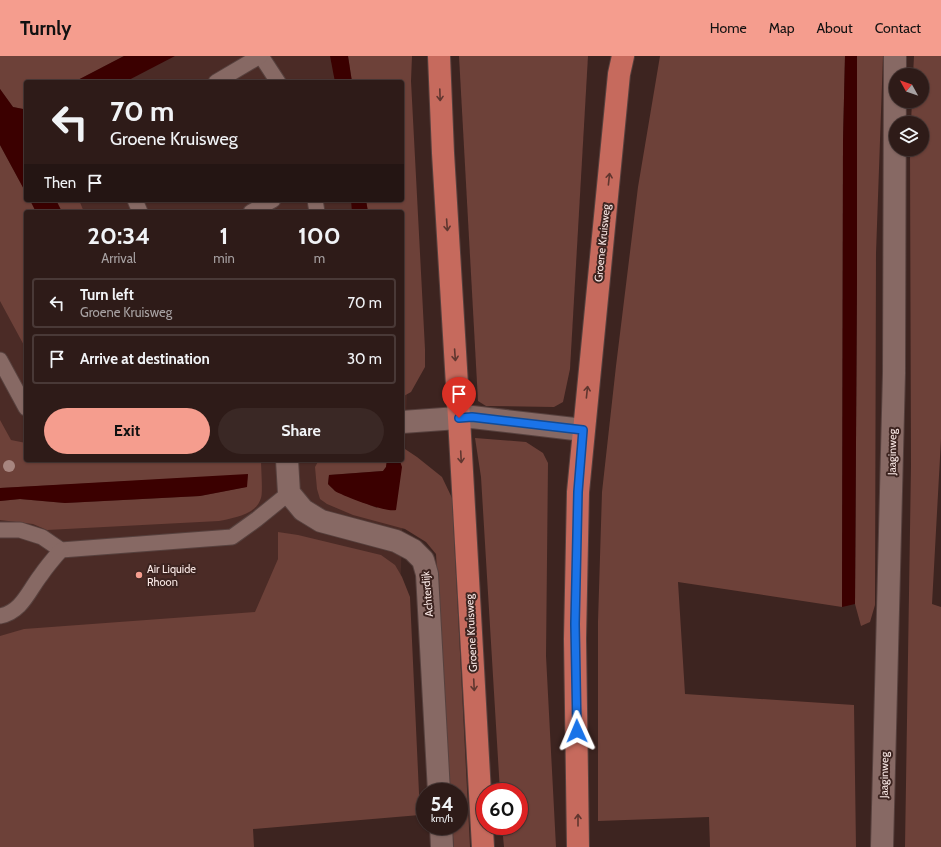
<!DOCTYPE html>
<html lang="en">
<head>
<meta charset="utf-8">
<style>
	:root { --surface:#2e1b18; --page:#3a2825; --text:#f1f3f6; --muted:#a7a1a2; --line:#493937; --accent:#f59d8e }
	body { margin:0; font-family:Cabin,sans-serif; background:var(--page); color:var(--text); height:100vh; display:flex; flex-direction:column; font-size:15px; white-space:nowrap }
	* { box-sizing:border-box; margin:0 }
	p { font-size:13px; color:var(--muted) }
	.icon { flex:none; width:22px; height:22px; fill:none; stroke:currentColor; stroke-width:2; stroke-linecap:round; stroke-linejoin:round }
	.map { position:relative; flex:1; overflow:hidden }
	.drawer { position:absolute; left:24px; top:154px; width:380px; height:252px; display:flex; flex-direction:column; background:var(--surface); border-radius:4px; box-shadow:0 1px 3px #0004,0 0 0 1px var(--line) }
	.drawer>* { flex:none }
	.guide { position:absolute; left:24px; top:24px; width:380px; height:122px; border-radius:4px; box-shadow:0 1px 3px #0004,0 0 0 1px var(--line); background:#2e1b18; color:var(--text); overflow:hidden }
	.needle { width:26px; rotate:310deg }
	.controls { position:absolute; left:889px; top:12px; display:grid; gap:8px }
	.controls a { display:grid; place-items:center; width:40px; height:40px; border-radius:50%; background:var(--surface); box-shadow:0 1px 3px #0004,0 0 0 1px var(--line); font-size:20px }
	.speed { position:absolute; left:416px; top:727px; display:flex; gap:8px; font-size:20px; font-weight:700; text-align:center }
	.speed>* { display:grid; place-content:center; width:52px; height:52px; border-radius:50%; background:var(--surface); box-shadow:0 1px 3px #0004,0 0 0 1px var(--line); line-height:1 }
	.speed small { font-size:10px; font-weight:400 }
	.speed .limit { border:6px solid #d22; background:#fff; color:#111 }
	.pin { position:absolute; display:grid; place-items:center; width:34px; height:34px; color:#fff; margin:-41px -17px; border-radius:50% 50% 50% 0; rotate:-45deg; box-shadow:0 0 4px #0007 }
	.pin .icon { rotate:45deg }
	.me { position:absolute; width:44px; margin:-22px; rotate:359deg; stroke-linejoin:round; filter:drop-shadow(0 0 3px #0008) }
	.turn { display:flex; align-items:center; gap:14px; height:84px; padding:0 20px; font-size:18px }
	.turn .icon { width:52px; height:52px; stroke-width:2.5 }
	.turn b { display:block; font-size:28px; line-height:34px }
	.then { display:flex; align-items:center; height:38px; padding:0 20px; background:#0003; gap:8px; font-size:15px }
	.eta { display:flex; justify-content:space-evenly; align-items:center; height:68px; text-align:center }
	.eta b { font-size:24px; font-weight:700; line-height:28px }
	.cta { display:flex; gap:8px; margin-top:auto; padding:8px 20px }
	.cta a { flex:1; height:46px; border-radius:24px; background:var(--accent); color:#111; font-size:16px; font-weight:700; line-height:46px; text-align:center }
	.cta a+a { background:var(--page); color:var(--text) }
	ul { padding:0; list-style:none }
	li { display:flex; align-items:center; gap:12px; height:50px; margin:0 8px 6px; padding:0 12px; border:2px solid var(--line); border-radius:4px }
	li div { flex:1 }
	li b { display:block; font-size:15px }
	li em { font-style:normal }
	header { display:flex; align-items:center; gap:24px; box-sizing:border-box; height:56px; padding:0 20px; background:var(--accent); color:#111 }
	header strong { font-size:19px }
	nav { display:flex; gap:22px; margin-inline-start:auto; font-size:14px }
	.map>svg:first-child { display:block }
	.built { fill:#4b2b26 }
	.green { fill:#6d4139 }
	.water { fill:#3b0000 }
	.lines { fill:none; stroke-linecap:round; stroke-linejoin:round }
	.service-casing { stroke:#57413e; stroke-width:17 }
	.minor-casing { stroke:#57413e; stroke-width:24 }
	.primary-casing { stroke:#57413e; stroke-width:24 }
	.service { stroke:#876964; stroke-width:15 }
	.minor { stroke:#876964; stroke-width:22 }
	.primary { stroke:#c66a5d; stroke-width:22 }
	.tree { fill:#a7857f }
	.oneway { stroke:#5f362f }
	.route-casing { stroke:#114b97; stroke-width:10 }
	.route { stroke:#1a73e8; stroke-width:7 }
	.poi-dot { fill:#f59d8e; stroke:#3d2420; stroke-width:1.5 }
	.labels { text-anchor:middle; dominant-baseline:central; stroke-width:4; stroke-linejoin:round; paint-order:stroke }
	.street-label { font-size:11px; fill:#fbeae7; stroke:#3d2420 }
	.poi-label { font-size:11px; fill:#fbeae7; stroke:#3d2420; text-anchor:start }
</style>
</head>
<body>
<header>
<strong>Turnly</strong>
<nav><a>Home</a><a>Map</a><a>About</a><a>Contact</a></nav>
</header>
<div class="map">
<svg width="941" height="791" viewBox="0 0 941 791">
	<rect width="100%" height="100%" fill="#3d2420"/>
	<!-- built -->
	<path class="built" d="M0 0H364L368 26H26V144H388L390 156H26V404H402V227L409 272 398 601 0 631Z"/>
	<!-- green -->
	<g class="green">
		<path d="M0 0H124L74 26H26V51L23 53 13 51 0 33Z"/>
		<path d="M348 0H412L411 25 425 293V311L411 336 402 341V156H368L366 144H402V26H352Z"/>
		<path d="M459 0H588L570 313 563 346 554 351 486 350 478 345Z"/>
		<path d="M660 0H845L843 85 842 551 678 526 685 638 854 649 856 791H710L709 761 598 765V566L602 436 616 310 638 131Z"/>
		<path d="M857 0H883L876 197 875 549 870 566 861 570 855 548 857 224Z"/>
		<path d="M914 0H941V383L932 548 941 551V791H905L911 410 910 93H922V67H911L912 45H922V19H913Z"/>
		<path d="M0 89 26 137V144H30L36 156H26V293L0 245Z"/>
		<path d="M56 144H79L84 156H62Z"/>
		<path d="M0 364 11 384 26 387V404H261C261 412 263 436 261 442 256 459 233 462 219 465L47 474 33 468 0 464V445L20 443 65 447 200 440 246 431 248 419 0 432Z"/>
		<path d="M475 382 526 386 543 397 548 407 546 600 556 791H504L502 770H519V736H500L481 421Z"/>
		<path d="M402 391 417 401 442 421 452 442 470 791H454L452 770H459V736H450L436 498 426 486 405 473 353 459 327 448 320 443 317 433 315 411 319 404H387L386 411 383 415 329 419 328 428 335 435 377 452 400 405 388 404H402Z"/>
		<path d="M278 476 298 479 381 499 395 509 402 521 410 541 420 759 253 773 254 791H0V580L24 573 255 556 278 503Z"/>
	</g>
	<!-- water -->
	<g class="water">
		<path d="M124 0H175L125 26H74Z"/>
		<path d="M330 0H348L352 26H335Z"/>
		<path d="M845 0H857V224L855 548 842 551 843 85Z"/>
		<path d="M0 33 13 51 23 53 26 51C26 58 24 82 26 86V137L0 89Z"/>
		<path d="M30 144H56L62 156H36Z"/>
		<path d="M351 144H366L368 156H352Z"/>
		<path d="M387 404 400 405 402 411 396 454C387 457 343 440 335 435 333 433 330 430 328 428L329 419 383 415 386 411Z"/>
		<path d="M248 418 247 431 200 440 65 447 20 443 0 445V432Z"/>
	</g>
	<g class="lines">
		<defs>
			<g id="service">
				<path d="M261 0 278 26"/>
				<path d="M216 26 260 0"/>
				<path d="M135 144 140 156"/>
				<path d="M315 144 317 156"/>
				<path d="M251 156 273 144"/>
				<path d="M0 304 26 352"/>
				<path d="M0 474H20L42 481 61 494 232 481 257 463 289 437"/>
				<path d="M0 560C22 556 29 534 41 519 47 510 54 502 61 494"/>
			</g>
			<g id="minor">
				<path d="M402 366 472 361 583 374"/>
				<path d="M287 404 289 437 303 454 321 465 396 485 413 494 423 504 427 518 439 736"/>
				<path d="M441 770 442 791"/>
				<path d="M882 791 894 317 895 0"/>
			</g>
			<g id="primary">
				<path d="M439 0 443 97 459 362 483 791"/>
				<path d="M578 791 575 583 578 436 619 18 623 0"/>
			</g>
		</defs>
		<!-- service casing -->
		<use href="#service" class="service-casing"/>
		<!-- minor casing -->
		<use href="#minor" class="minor-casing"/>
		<!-- primary casing -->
		<use href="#primary" class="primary-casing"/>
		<!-- service -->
		<use href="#service" class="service"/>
		<!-- minor -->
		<use href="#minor" class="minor"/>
		<!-- primary -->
		<use href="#primary" class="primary"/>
	</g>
	<!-- trees -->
	<circle class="tree" cx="9" cy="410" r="6"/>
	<!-- one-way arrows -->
	<defs><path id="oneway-shaft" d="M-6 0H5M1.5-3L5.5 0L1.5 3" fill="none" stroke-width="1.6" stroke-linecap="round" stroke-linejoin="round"/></defs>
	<g class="oneway">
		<use href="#oneway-shaft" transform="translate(440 39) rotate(88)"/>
		<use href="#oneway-shaft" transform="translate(609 123) rotate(-84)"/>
		<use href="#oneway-shaft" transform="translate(447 169) rotate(86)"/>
		<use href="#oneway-shaft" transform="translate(455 299) rotate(86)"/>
		<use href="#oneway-shaft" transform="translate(587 336) rotate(-84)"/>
		<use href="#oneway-shaft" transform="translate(461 401) rotate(87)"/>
		<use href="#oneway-shaft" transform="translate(474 629) rotate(87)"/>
		<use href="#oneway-shaft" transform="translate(578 764) rotate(-90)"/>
	</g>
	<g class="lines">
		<defs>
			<path id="route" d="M459 362 472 361 583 374 578 436 575 568 577 675"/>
		</defs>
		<!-- route casing -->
		<use href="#route" class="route-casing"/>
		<!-- route -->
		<use href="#route" class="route"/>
	</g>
	<!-- markers -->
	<circle class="poi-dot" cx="139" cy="519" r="4"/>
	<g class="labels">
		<!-- street labels -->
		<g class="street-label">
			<text transform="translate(602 187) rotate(-84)">Groene Kruisweg</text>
			<text transform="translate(892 396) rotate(-89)">Jaaginweg</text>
			<text transform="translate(427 538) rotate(-95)">Achterdijk</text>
			<text transform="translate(471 577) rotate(-93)">Groene Kruisweg</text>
			<text transform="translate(884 719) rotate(-89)">Jaaginweg</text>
		</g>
		<!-- poi labels -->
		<g class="poi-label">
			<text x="147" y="513">Air Liquide<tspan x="147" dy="13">Rhoon</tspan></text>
		</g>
	</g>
</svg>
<div class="controls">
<a><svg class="needle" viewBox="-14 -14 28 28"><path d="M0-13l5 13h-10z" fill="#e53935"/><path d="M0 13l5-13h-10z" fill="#a7a1a2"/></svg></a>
<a><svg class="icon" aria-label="layers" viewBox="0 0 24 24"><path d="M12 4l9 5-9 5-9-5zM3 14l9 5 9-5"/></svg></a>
</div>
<div class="speed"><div>54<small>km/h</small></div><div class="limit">60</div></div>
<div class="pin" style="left:459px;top:362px;background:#d93025"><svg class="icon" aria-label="arrive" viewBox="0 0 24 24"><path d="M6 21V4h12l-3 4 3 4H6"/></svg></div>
<svg class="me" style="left:577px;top:675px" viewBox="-20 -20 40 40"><path d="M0-17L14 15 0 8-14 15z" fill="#1a73e8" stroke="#fff" stroke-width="4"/></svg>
<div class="guide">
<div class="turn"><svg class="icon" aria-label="left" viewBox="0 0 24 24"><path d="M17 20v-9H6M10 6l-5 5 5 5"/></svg><div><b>70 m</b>Groene Kruisweg</div></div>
<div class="then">Then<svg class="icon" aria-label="arrive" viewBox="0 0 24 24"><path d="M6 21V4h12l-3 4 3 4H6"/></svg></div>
</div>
<section class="drawer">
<div class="eta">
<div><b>20:34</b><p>Arrival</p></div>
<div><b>1</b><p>min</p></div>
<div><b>100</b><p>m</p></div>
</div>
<ul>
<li><svg class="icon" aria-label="left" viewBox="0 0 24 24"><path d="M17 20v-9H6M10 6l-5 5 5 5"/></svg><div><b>Turn left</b><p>Groene Kruisweg</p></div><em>70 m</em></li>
<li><svg class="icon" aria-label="arrive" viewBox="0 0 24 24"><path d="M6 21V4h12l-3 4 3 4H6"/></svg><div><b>Arrive at destination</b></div><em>30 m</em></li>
</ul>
<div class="cta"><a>Exit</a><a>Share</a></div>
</section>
</div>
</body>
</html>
